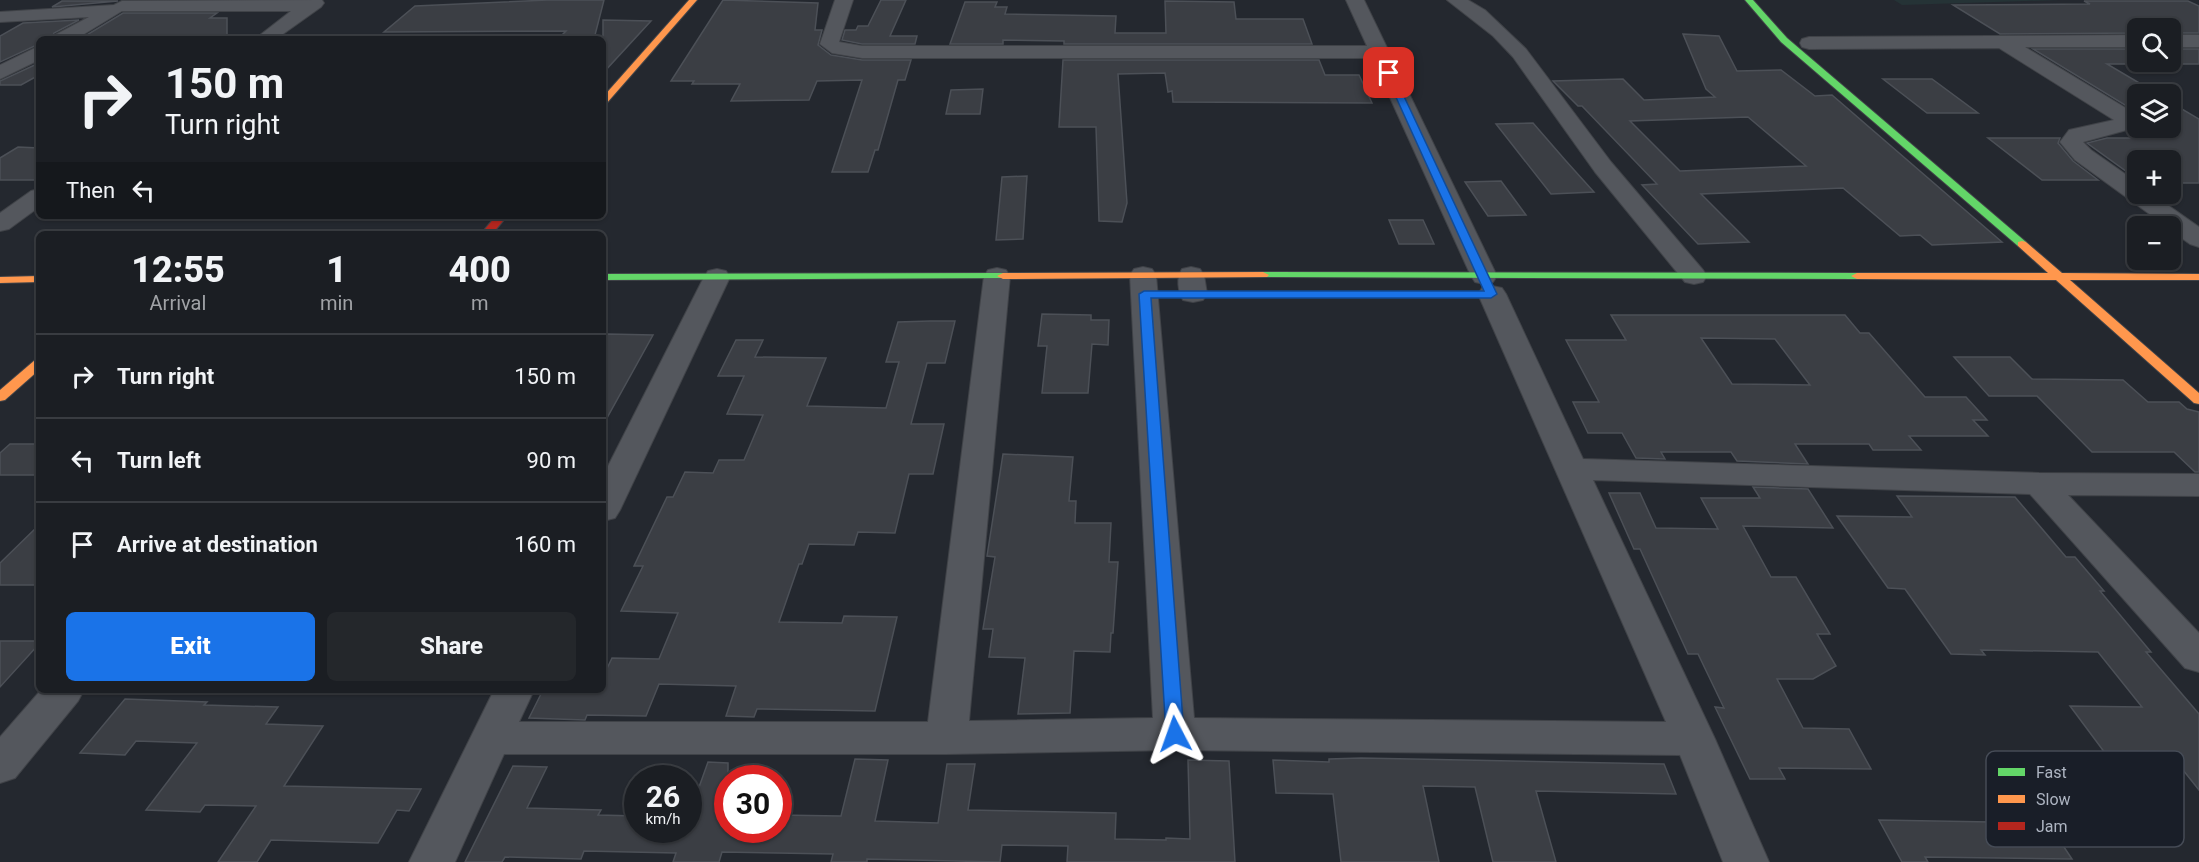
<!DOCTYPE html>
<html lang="en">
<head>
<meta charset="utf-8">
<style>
	:root { --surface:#1b1e23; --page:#24272b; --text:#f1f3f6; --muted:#a0a2a6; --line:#393c41; --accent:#1a73e8 }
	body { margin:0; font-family:Roboto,sans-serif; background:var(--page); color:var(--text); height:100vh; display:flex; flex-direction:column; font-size:22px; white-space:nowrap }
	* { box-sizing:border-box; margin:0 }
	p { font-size:20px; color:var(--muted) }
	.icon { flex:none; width:33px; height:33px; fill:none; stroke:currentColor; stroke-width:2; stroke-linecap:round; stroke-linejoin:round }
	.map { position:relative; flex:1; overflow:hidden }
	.sheet { position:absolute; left:36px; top:231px; width:570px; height:462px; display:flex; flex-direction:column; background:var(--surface); border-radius:9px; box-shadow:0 2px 4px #0004,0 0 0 2px var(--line) }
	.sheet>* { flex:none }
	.hud { position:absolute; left:36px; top:36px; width:570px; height:183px; border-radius:9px; box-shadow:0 2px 4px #0004,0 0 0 2px var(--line); background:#1b1e23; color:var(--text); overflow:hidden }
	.controls { position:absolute; left:2127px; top:18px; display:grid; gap:12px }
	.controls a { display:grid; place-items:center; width:54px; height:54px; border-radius:9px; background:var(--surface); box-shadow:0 2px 4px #0004,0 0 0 2px var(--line); font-size:30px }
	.speed { position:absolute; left:624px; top:765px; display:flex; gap:12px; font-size:30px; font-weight:700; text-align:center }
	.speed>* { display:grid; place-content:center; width:78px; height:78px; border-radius:50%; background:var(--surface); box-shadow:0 2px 4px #0004,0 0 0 2px var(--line); line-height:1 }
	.speed small { font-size:15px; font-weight:400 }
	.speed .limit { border:9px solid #d22; background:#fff; color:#111 }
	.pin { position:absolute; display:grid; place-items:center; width:51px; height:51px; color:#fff; margin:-26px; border-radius:12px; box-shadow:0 3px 9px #0006 }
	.me { position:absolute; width:66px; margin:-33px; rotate:356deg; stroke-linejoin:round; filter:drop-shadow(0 0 4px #0008) }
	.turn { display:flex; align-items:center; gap:21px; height:126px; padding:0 30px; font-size:27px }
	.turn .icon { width:78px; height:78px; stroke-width:2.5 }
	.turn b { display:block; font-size:42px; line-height:51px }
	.then { display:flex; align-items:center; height:57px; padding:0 30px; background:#0003; gap:12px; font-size:22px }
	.eta { display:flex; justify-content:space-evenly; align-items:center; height:102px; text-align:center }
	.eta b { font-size:36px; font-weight:800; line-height:42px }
	.button { display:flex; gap:12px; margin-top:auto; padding:12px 30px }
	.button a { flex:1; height:69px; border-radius:9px; background:var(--accent); color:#fff; font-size:24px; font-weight:800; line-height:69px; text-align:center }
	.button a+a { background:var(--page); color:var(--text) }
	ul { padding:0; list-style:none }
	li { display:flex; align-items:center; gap:18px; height:84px; padding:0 30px; border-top:2px solid var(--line) }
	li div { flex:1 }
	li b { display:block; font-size:22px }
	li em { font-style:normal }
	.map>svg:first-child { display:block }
	.green { fill:#253336 }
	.building { fill:#3b3e44; stroke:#4c5057; stroke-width:1.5; fill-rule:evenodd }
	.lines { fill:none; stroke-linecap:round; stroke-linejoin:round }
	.street-casing { stroke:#404348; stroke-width:2 }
	.fast-casing { stroke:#404348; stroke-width:2 }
	.slow-casing { stroke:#404348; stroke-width:2 }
	.jam-casing { stroke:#404348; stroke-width:2 }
	.street { fill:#54575d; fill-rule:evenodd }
	.fast { fill:#63d668; fill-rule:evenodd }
	.slow { fill:#ff974d; fill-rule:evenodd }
	.jam { fill:#b3261e; fill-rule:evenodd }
	.route { fill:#1a73e8; stroke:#114b97; stroke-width:1.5 }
	.key { fill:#191e28; stroke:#454b56; stroke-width:1.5 }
	.key-label { font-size:16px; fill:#adb4c1 }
</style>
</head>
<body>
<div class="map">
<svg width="2199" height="862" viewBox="0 0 2199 862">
	<rect width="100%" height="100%" fill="#24282f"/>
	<!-- green -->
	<path class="green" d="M1894 0H2060L1902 5Z"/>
	<!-- building -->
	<g class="building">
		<path d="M548 0H604L594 39H558L566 31 384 32 415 6Z"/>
		<path d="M723 0 818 3 815 30H822L818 45 831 55 862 60H911L905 80H898L878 150H875L868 172H832L862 80 817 81 809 100 731 101 740 84H692L694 81H671Z"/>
		<path d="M881 0H906L890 36H917L915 44H862L842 40 845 30H856L858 26H868Z"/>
		<path d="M62 1H118L52 7Z"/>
		<path d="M1165 1 1234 2 1236 19H1303L1312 44H1064V41L1003 40V44H950L965 2H997L995 7H1007L1005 14 1116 16 1115 33H1166Z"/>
		<path d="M2084 1H2188L2199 6V33H2170V28H2138V33L2000 34 1953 5 2090 4Z"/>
		<path d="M123 13H217L210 18H227V39H80Z"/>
		<path d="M79 20 54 33 51 39H39V44L0 62V36L23 23Z"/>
		<path d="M603 20 651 21 603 73Z"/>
		<path d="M1683 34 1719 36 1737 71 1781 70 1815 96 1832 95 2002 242 1932 245 1920 235 1900 236 1843 188 1701 194 1749 242 1698 244 1642 185 1657 184 1582 106H1578L1553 81 1623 79 1644 100 1715 97 1706 89ZM1748 117 1806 166 1680 171 1630 121Z"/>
		<path d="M2033 49H2138V62H2170V49H2199V64H2107L2158 94H2138V117L2135 111Z"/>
		<path d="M1063 60H1319L1325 75H1359L1372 103 1173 102 1172 91 1168 92 1165 73 1118 74 1127 203 1122 222 1099 221 1096 127H1059Z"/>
		<path d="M39 63V75L21 85H0V81Z"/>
		<path d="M1883 79H1932L1978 113H1927Z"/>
		<path d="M983 89 980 114H946L951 90Z"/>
		<path d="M2170 102 2199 119V183H2170V160H2138L2137 179 2087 143 2107 138H2167L2151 128H2170Z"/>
		<path d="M1533 123 1566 161 1594 192 1551 194 1496 124Z"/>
		<path d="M1988 138H2060L2058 143 2073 161 2098 180H2042Z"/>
		<path d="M18 147 39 148V180H0V158Z"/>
		<path d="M1027 176 1023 239 996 240 1002 177Z"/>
		<path d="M1501 181 1526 215 1488 216 1465 182Z"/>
		<path d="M1389 220H1423L1434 244H1399Z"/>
		<path d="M1042 314 1091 315V320H1109L1108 345 1092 344 1088 393H1042L1047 346H1038Z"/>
		<path d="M1611 315H1845L1860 333H1869L1925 397H1966L1987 420H1973L1988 436H1909L1921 450H1873L1869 444H1795L1808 464 1737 461 1731 452H1661L1665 459 1636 458 1622 433H1588L1573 402H1599L1566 340H1626ZM1701 338 1775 339 1810 385 1732 384Z"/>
		<path d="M930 321H955L945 363H927L911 424H944L933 474H909L895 533 858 532 854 545 809 544 802 564H799L779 622 842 623 844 616 897 617 875 711 757 709 754 717 726 716 736 686 659 684 646 716 587 715 585 720 529 718 542 692 596 694 597 690H603V677L612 658 659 659 678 613 621 611 643 566H634L667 497H673L685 472 713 473 719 460H744L763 415 727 414 744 376H718L736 340H763L755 357 826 358 807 406 886 408 899 362H886L898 322Z"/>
		<path d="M608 334 653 335 603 425V342Z"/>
		<path d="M1954 357H2010L2032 379 2123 380 2148 402H2179L2187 409 2199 412V472H2195L2174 452H2092L2037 396H1989Z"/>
		<path d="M10 444H39V475H0V453Z"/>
		<path d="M1003 454 1073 457 1069 501H1076L1075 523H1111L1109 562H1118L1113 633H1111L1110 652 1074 651 1070 713 1018 714 1025 658 989 657 993 629H983L995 557 987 556Z"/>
		<path d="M1753 487 1808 489 1833 528 1743 526 1771 577H1796L1830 634H1817L1836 666 1813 679H1777L1803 728 1849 729 1871 769 1779 768 1785 779H1750L1715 707 1724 708 1698 654H1688L1640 549H1634L1609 493H1640L1656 528 1718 529 1701 498H1760Z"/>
		<path d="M1897 496 2015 497 2066 557H2075L2104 591H2100L2151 652H2146L2199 714V790L2171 755 2105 753 2070 706 2142 707 2098 652 1981 650 1985 655 1951 654 1905 589 1888 588 1837 516 1912 517Z"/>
		<path d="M39 525V585H0V563Z"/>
		<path d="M0 641H39V644L0 687Z"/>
		<path d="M125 699 207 702 204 705 278 707 266 724 323 726 284 786 421 789 409 811 397 810 378 843 271 840 257 862H218L256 806 205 805 200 812 146 810 197 743 136 741 125 755 80 753Z"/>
		<path d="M1361 758 1664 764 1676 794 1536 791 1556 862H1493L1475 787 1423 786 1439 862H1341L1333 794 1276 793 1273 760 1329 762V759Z"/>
		<path d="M855 759 888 760 875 821 938 823 947 764H975L968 810 1116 813 1115 839 1166 840V838L1190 839 1188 760 1229 761 1235 862H1067L1068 846 1002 845 1000 862 867 859V862H831L833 854 722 852 719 862H673L676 853 584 851 581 859 505 857 502 862H465L513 766 547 767 527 808 601 810 598 815 638 816V830H688V818L708 762 728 763V830H778V815L841 816Z"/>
		<path d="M1879 820 2048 823 2072 859 1925 857 1928 862H1902Z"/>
	</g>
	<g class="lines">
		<defs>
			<g id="street">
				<path d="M322 0 324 3 321 7 276 39H255L291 11H122L76 39H53L55 35 89 17 0 22V12L114 5 122 1Z"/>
				<path d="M835 0H853L839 42 862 46H1367L1346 0H1364L1497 276 1493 282 1484 284 1475 282 1471 276 1372 58H862L832 53 820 44Z"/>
				<path d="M1447 0H1468L1485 10 1526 49 1611 162 1703 270 1707 276 1703 282 1694 284 1685 282 1595 172 1513 57 1493 36Z"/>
				<path d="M2138 35V47H2025L2134 113 2137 123 2134 128 2083 142 2091 150 2138 183V194H2152L2199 227V247L2190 244 2170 230V226H2166L2075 160 2060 142 2069 130 2114 120 1999 48 1809 49 1802 47 1800 43 1802 39 1809 37Z"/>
				<rect x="2170" y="35" width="29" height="12"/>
				<path d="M39 46V60L0 79V65Z"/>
				<path d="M39 189V207L9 229 0 231V213L31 191Z"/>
				<path d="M1143 267 1152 269 1156 275 1194 718 1666 722 1478 294 1482 288 1492 286 1502 288 1506 294 1583 459 2039 473 2199 474V496L2068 495 2199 633V672L2185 668 2030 494 1593 480 1715 739 1769 862H1723L1680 755 1175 750 947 754H504L455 862H409L494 690H534L519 722H928L984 276 988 270 997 268 1006 270 1010 276 969 721 1153 718 1130 275 1134 269Z"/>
				<path d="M1191 267 1200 269 1204 275 1207 294 1203 300 1193 302 1183 300C1178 291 1176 278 1182 269Z"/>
				<path d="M717 269 726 271 730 277 620 510 615 518 603 521V476L704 277 708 271Z"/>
				<path d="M41 690H84L78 701 15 778 0 783V737Z"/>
			</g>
			<g id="fast">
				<path d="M1745 0H1753L1787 38 2026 242V246H2018L1781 42Z"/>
				<path d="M1263 272 1857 273 1863 276 1857 279 1259 277 1257 275Z"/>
				<path d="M1003 273 1007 274V278L603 280V274Z"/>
			</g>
			<g id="slow">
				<path d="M689 0H697L606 104 603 105V97Z"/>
				<path d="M2022 241 2026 242 2062 273 2199 274V280H2070L2199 393V404L2194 403 2056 280 1857 279 1851 276 1857 273H2048L2018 246V242Z"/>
				<path d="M1263 272 1269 275 1267 277 1003 279 997 276 1003 273Z"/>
				<path d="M39 276V282L0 283V277Z"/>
				<path d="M39 359V370L5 400 0 401V390L35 360Z"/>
			</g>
			<path id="jam" d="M496 216H507L492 234H481Z"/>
		</defs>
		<!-- street casing -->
		<use href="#street" class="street-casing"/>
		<!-- fast casing -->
		<use href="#fast" class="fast-casing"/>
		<!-- slow casing -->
		<use href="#slow" class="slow-casing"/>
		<!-- jam casing -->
		<use href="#jam" class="jam-casing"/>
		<!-- street -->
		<use href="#street" class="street"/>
		<!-- fast -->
		<use href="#fast" class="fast"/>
		<!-- slow -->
		<use href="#slow" class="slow"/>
		<!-- jam -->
		<use href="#jam" class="jam"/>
	</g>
	<!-- route -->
	<path class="route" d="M1389 70 1393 73 1497 294 1491 298H1151L1184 734 1181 739 1175 741 1169 739 1166 734 1139 294 1144 291H1484L1385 73Z"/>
	<!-- legend -->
	<rect x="1986" y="751" width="198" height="96" rx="9" class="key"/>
	<rect x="1998" y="768" width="27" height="8" fill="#63d668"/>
	<rect x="1998" y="795" width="27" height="8" fill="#ff974d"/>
	<rect x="1998" y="822" width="27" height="8" fill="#b3261e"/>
	<g class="key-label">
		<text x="2036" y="778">Fast</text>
		<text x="2036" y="805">Slow</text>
		<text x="2036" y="832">Jam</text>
	</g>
</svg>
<div class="controls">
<a><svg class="icon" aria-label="search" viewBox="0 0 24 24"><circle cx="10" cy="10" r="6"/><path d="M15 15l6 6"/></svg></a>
<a><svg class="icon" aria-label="layers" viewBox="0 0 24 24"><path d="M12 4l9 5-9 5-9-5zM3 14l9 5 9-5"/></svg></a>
<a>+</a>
<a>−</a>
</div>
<div class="speed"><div>26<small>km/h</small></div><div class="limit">30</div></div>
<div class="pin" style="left:1389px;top:73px;background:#d93025"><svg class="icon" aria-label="arrive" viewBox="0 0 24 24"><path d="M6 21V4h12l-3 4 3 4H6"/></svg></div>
<svg class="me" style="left:1175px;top:734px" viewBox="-20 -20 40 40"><path d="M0-17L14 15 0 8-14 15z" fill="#1a73e8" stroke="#fff" stroke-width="4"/></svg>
<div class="hud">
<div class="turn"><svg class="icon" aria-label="right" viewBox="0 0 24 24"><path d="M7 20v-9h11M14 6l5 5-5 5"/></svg><div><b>150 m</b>Turn right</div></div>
<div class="then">Then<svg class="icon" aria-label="left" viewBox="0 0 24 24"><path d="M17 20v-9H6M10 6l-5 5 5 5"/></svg></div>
</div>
<section class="sheet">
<div class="eta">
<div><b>12:55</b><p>Arrival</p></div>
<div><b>1</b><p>min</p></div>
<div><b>400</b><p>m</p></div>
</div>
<ul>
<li><svg class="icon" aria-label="right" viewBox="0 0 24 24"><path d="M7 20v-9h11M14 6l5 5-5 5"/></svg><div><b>Turn right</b></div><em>150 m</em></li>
<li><svg class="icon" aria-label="left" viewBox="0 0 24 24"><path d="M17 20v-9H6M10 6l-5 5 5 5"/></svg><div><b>Turn left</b></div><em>90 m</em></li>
<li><svg class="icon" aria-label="arrive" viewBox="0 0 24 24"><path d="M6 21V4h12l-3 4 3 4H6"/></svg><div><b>Arrive at destination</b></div><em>160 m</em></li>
</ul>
<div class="button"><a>Exit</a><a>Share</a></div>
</section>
</div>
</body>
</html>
